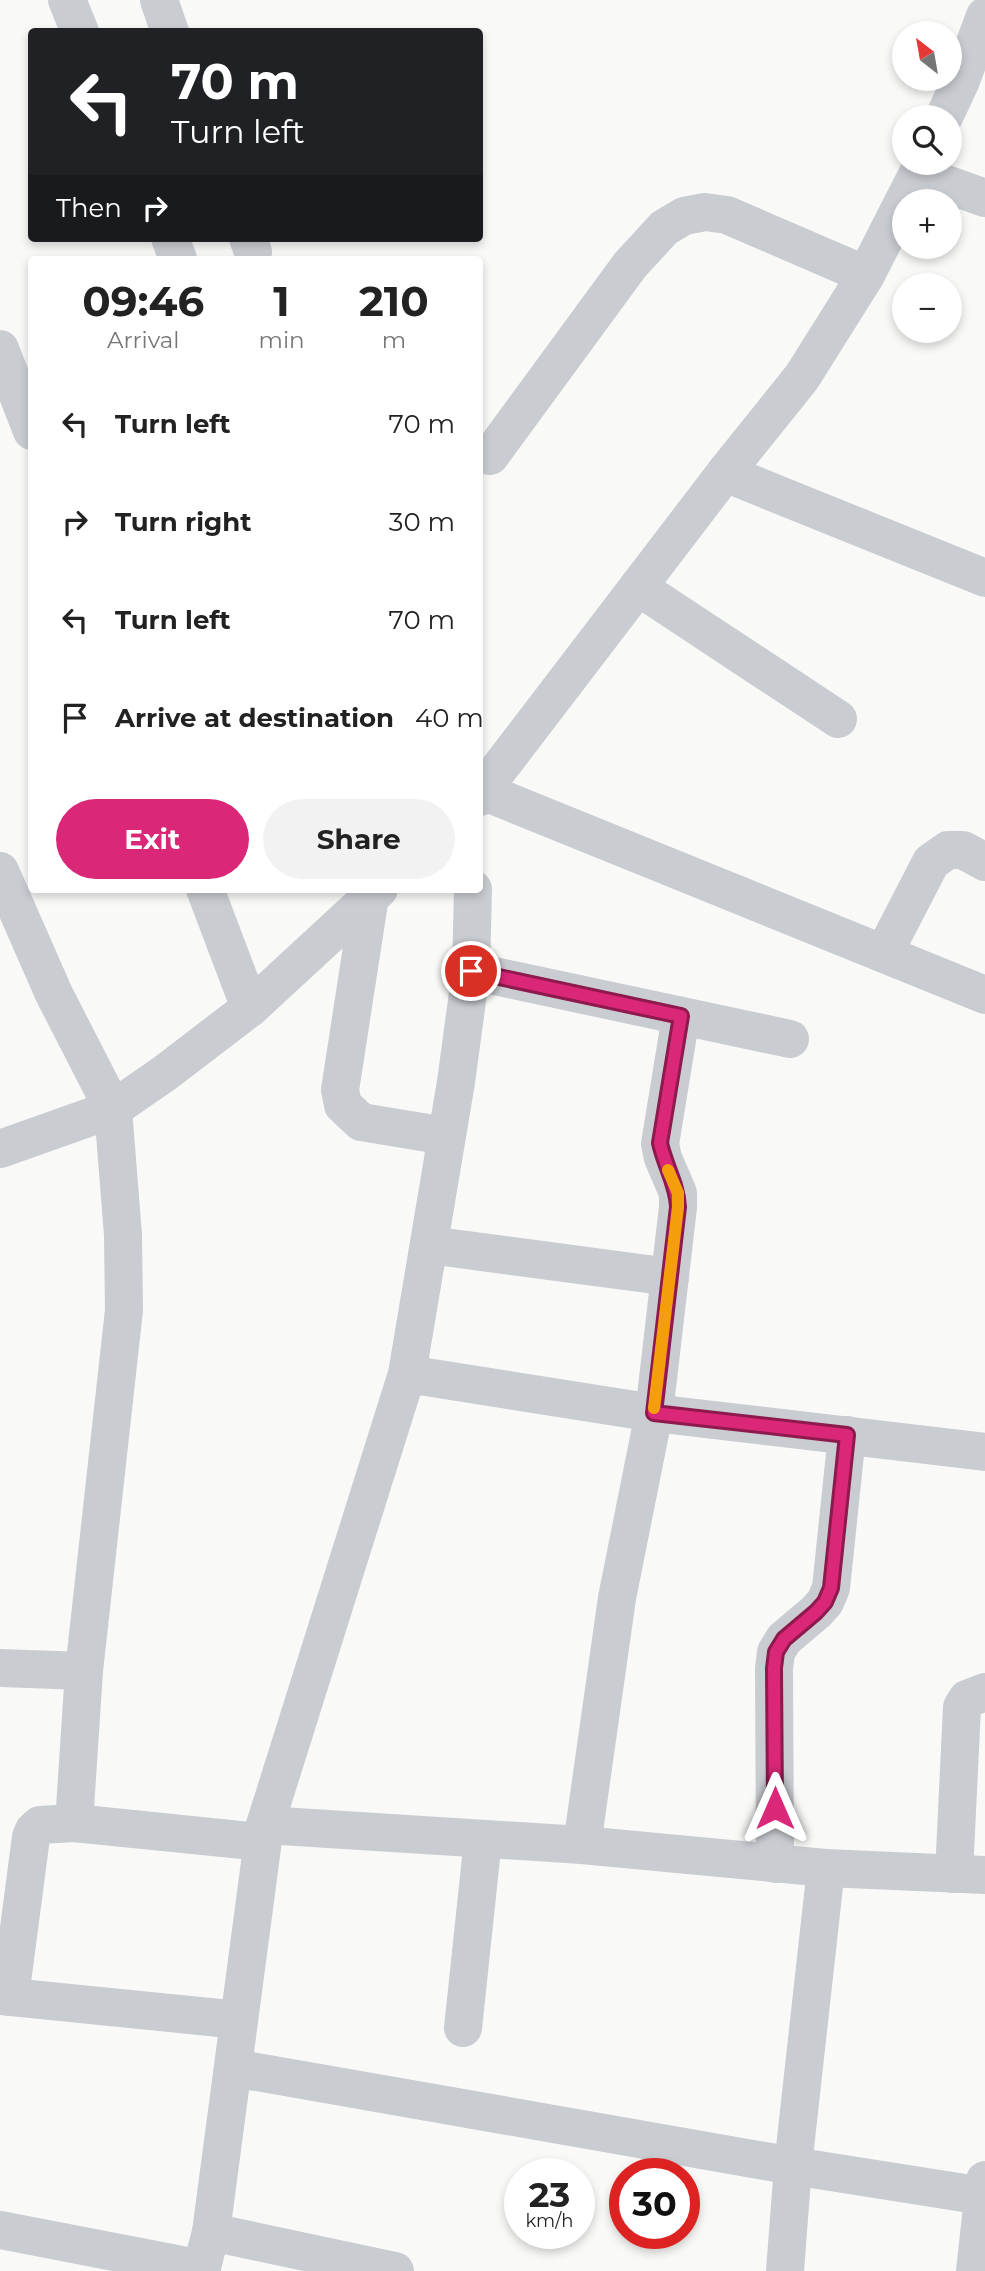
<!DOCTYPE html>
<html lang="en">
<head>
<meta charset="utf-8">
<style>
	:root { --surface:#fff; --page:#f2f2f2; --text:#222; --muted:#767676; --accent:#db2777 }
	body { margin:0; font-family:Montserrat,sans-serif; background:var(--page); color:var(--text); height:100vh; display:flex; flex-direction:column; font-size:26px; white-space:nowrap }
	* { box-sizing:border-box; margin:0 }
	p { font-size:23px; color:var(--muted) }
	.icon { flex:none; width:38px; height:38px; fill:none; stroke:currentColor; stroke-width:2; stroke-linecap:round; stroke-linejoin:round }
	.map { position:relative; flex:1; overflow:hidden }
	.side { position:absolute; left:28px; top:256px; width:455px; height:637px; display:flex; flex-direction:column; background:var(--surface); border-radius:7px; box-shadow:0 4px 10px #0003 }
	.side>* { flex:none }
	.banner { position:absolute; left:28px; top:28px; width:455px; height:214px; border-radius:7px; box-shadow:0 4px 10px #0003; background:#202124; color:#fff; overflow:hidden }
	.needle { width:46px; rotate:329deg }
	.buttons { position:absolute; left:892px; top:21px; display:grid; gap:14px }
	.buttons a { display:grid; place-items:center; width:70px; height:70px; border-radius:50%; background:var(--surface); box-shadow:0 4px 10px #0003; font-size:35px }
	.speed { position:absolute; left:504px; top:2158px; display:flex; gap:14px; font-size:35px; font-weight:700; text-align:center }
	.speed>* { display:grid; place-content:center; width:91px; height:91px; border-radius:50%; background:var(--surface); box-shadow:0 4px 10px #0003; line-height:1 }
	.speed small { font-size:18px; font-weight:400 }
	.speed .limit { border:10px solid #d22; background:#fff; color:#111 }
	.pin { position:absolute; display:grid; place-items:center; width:60px; height:60px; color:#fff; margin:-30px; border:4px solid #fff; border-radius:50%; box-shadow:0 2px 7px #0007 }
	.me { position:absolute; width:77px; margin:-38px; rotate:0deg; stroke-linejoin:round; filter:drop-shadow(0 0 5px #0008) }
	.turn { display:flex; align-items:center; gap:24px; height:147px; padding:0 28px; font-size:32px }
	.turn .icon { width:91px; height:91px; stroke-width:2.5 }
	.turn b { display:block; font-size:49px; line-height:60px }
	.then { display:flex; align-items:center; height:66px; padding:0 28px; background:#0003; gap:14px; font-size:26px }
	.eta { display:flex; justify-content:space-evenly; align-items:center; height:119px; text-align:center }
	.eta b { font-size:42px; font-weight:700; line-height:49px }
	.button { display:flex; gap:14px; margin-top:auto; padding:14px 28px }
	.button a { flex:1; height:80px; border-radius:42px; background:var(--accent); color:#fff; font-size:28px; font-weight:700; line-height:80px; text-align:center }
	.button a+a { background:var(--page); color:var(--text) }
	ul { padding:0; list-style:none }
	li { display:flex; align-items:center; gap:21px; height:98px; padding:0 28px }
	li div { flex:1 }
	li b { display:block; font-size:26px }
	li em { font-style:normal }
	.map>svg:first-child { display:block }
	.lines { fill:none; stroke-linecap:round; stroke-linejoin:round }
	.minor { stroke:#c9ccd1; stroke-width:38 }
	.tertiary { stroke:#c9ccd1; stroke-width:38 }
	.route-casing { stroke:#8e194d; stroke-width:18 }
	.route { stroke:#db2777; stroke-width:12 }
	.slow { stroke:#f59e0b; stroke-width:12 }
</style>
</head>
<body>
<div class="map">
<svg width="985" height="2271" viewBox="0 0 985 2271">
	<rect width="100%" height="100%" fill="#f9f9f7"/>
	<g class="lines">
		<!-- minor -->
		<g class="minor">
			<path d="M67 0 80 32"/>
			<path d="M159 0 170 32"/>
			<path d="M918 174 985 198"/>
			<path d="M170 238 178 259"/>
			<path d="M248 238 253 252"/>
			<path d="M0 349 32 431"/>
			<path d="M490 456 630 265 664 228 684 216 705 212 727 215 866 275"/>
			<path d="M725 473 985 578"/>
			<path d="M638 587 838 719"/>
			<path d="M482 791 985 995"/>
			<path d="M0 871 54 994 113 1109 123 1235 124 1310 84 1671 74 1823"/>
			<path d="M205 889 250 1008"/>
			<path d="M370 896 340 1090 343 1105 361 1122 446 1136"/>
			<path d="M884 953 931 862 948 850H963L985 862"/>
			<path d="M471 971 790 1039"/>
			<path d="M0 1149 113 1109 165 1073 250 1008 379 889"/>
			<path d="M429 1245 670 1277"/>
			<path d="M407 1374 654 1413 985 1452"/>
			<path d="M0 1668 84 1671"/>
			<path d="M265 1825 582 1845 826 1868 985 1875"/>
			<path d="M582 1845 617 1598 654 1413 678 1207V1193L663 1158 660 1144 681 1016"/>
			<path d="M775 1864 774 1668 776 1652 784 1639 816 1612 825 1602 831 1588 847 1435"/>
			<path d="M954 1874 962 1707 967 1699 985 1692"/>
			<path d="M0 1996 239 2020"/>
			<path d="M10 1997 31 1837 34 1830 40 1825 74 1823 261 1842"/>
			<path d="M463 2028 483 1839"/>
			<path d="M234 2068 793 2166 983 2196"/>
			<path d="M0 2230 202 2269"/>
			<path d="M211 2232 395 2271"/>
			<path d="M785 2271 793 2166 826 1868"/>
			<path d="M975 2271 985 2180"/>
		</g>
		<!-- tertiary -->
		<g class="tertiary">
			<path d="M944 117 960 83 985 16"/>
			<path d="M480 797 482 791 725 473 802 377 866 275 923 163"/>
			<path d="M201 2271 211 2232 265 1825 407 1374 456 1082 471 971 473 889"/>
		</g>
	</g>
	<g class="lines">
		<defs>
			<path id="route" d="M471 971 681 1016 660 1143C665 1166 677 1184 678 1207L654 1413 847 1435 831 1588 825 1602 816 1612 784 1639 776 1652 774 1668 775 1808"/>
		</defs>
		<!-- route casing -->
		<use href="#route" class="route-casing"/>
		<!-- route -->
		<use href="#route" class="route"/>
		<!-- slow -->
		<path class="slow" d="M654 1408 678 1207V1193L668 1170"/>
	</g>
</svg>
<div class="buttons">
<a><svg class="needle" viewBox="-14 -14 28 28"><path d="M0-13l5 13h-10z" fill="#e53935"/><path d="M0 13l5-13h-10z" fill="#767676"/></svg></a>
<a><svg class="icon" aria-label="search" viewBox="0 0 24 24"><circle cx="10" cy="10" r="6"/><path d="M15 15l6 6"/></svg></a>
<a>+</a>
<a>−</a>
</div>
<div class="speed"><div>23<small>km/h</small></div><div class="limit">30</div></div>
<div class="pin" style="left:471px;top:971px;background:#d93025"><svg class="icon" aria-label="arrive" viewBox="0 0 24 24"><path d="M6 21V4h12l-3 4 3 4H6"/></svg></div>
<svg class="me" style="left:775px;top:1808px" viewBox="-20 -20 40 40"><path d="M0-17L14 15 0 8-14 15z" fill="#db2777" stroke="#fff" stroke-width="4"/></svg>
<div class="banner">
<div class="turn"><svg class="icon" aria-label="left" viewBox="0 0 24 24"><path d="M17 20v-9H6M10 6l-5 5 5 5"/></svg><div><b>70 m</b>Turn left</div></div>
<div class="then">Then<svg class="icon" aria-label="right" viewBox="0 0 24 24"><path d="M7 20v-9h11M14 6l5 5-5 5"/></svg></div>
</div>
<section class="side">
<div class="eta">
<div><b>09:46</b><p>Arrival</p></div>
<div><b>1</b><p>min</p></div>
<div><b>210</b><p>m</p></div>
</div>
<ul>
<li><svg class="icon" aria-label="left" viewBox="0 0 24 24"><path d="M17 20v-9H6M10 6l-5 5 5 5"/></svg><div><b>Turn left</b></div><em>70 m</em></li>
<li><svg class="icon" aria-label="right" viewBox="0 0 24 24"><path d="M7 20v-9h11M14 6l5 5-5 5"/></svg><div><b>Turn right</b></div><em>30 m</em></li>
<li><svg class="icon" aria-label="left" viewBox="0 0 24 24"><path d="M17 20v-9H6M10 6l-5 5 5 5"/></svg><div><b>Turn left</b></div><em>70 m</em></li>
<li><svg class="icon" aria-label="arrive" viewBox="0 0 24 24"><path d="M6 21V4h12l-3 4 3 4H6"/></svg><div><b>Arrive at destination</b></div><em>40 m</em></li>
</ul>
<div class="button"><a>Exit</a><a>Share</a></div>
</section>
</div>
</body>
</html>
